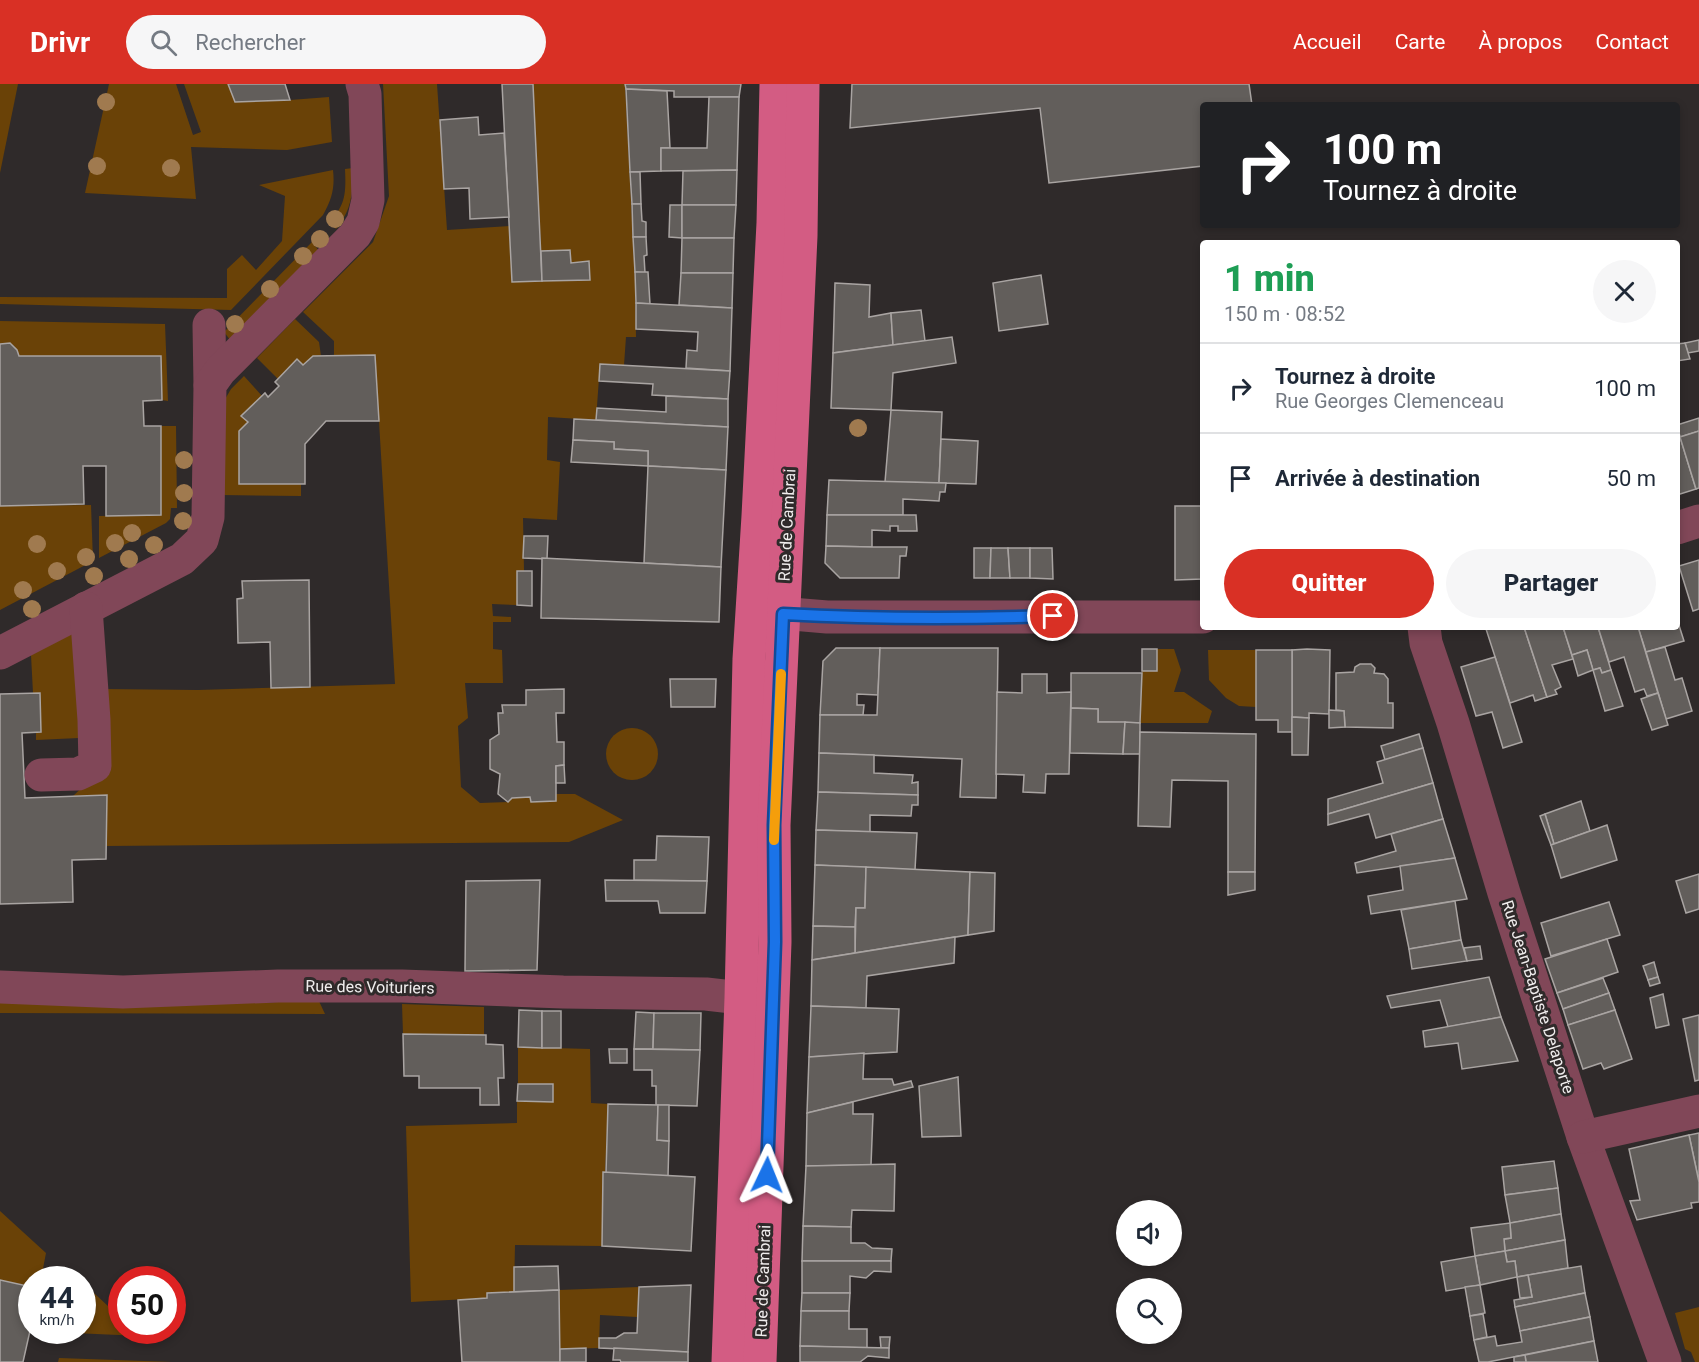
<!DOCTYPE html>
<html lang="fr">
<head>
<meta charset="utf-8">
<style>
	:root { --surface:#fff; --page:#f6f6f7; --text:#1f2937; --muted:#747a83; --line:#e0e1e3; --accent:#d93025 }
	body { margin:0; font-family:Roboto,sans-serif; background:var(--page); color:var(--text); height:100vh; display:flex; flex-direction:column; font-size:22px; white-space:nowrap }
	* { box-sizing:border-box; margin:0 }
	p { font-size:20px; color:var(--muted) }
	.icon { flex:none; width:33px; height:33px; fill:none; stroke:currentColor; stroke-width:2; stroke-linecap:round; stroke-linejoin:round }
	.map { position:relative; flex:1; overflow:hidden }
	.details { position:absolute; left:1200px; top:156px; width:480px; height:390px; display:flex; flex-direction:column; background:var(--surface); border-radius:6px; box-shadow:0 3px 9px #0003 }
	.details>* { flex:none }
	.banner { position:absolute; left:1200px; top:18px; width:480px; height:126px; border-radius:6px; box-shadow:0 3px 9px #0003; background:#202124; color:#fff; overflow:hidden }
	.tools { position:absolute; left:1116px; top:1116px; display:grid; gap:12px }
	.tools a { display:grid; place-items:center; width:66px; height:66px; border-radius:50%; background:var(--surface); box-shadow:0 3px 9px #0003; font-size:30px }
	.speed { position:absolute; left:18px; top:1182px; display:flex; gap:12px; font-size:30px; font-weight:700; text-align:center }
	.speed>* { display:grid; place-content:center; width:78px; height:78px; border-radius:50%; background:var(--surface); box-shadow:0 3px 9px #0003; line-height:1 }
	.speed small { font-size:15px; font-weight:400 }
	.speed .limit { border:9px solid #d22; background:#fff; color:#111 }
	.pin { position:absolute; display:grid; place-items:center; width:51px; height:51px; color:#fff; margin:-26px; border:3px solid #fff; border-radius:50%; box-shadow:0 2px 6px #0007 }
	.me { position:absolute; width:66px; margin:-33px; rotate:2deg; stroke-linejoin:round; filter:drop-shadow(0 0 4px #0008) }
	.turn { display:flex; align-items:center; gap:21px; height:126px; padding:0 24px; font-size:27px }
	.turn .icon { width:78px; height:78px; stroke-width:2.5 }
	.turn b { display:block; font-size:42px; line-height:51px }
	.round { display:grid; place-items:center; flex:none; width:63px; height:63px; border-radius:32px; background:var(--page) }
	.summary { display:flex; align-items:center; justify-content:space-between; height:102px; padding:0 24px }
	h1 { font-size:36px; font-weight:800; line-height:45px; color:#1e9e55 }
	.button { display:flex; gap:12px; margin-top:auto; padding:12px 24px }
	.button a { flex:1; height:69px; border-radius:36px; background:var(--accent); color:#fff; font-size:24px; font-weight:800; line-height:69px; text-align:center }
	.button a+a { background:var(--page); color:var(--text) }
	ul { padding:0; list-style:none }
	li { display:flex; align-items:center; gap:18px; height:90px; padding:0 24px; border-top:2px solid var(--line) }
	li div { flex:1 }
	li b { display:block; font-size:22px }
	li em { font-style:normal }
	header { display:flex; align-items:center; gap:36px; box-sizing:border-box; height:84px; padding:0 30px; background:var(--accent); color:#fff }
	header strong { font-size:28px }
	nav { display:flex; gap:33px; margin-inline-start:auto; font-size:21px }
	.search { width:420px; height:54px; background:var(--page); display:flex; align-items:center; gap:15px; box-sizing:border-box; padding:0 21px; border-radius:33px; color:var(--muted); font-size:22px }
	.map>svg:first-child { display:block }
	.green { fill:#6a4207 }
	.building { fill:#625e5b; stroke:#a9a4a2; stroke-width:1.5 }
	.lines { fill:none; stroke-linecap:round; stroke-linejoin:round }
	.minor { stroke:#814758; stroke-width:33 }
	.major { stroke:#d35c83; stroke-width:33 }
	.tree { fill:#a07a4f }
	.route-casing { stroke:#114b97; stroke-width:15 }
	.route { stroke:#1a73e8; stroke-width:10 }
	.slow { stroke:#f59e0b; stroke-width:10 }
	.labels { text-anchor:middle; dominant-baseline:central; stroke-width:6; stroke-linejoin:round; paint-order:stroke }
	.street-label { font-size:16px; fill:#f0eded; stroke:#2f2a2a }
</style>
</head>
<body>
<header>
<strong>Drivr</strong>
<div class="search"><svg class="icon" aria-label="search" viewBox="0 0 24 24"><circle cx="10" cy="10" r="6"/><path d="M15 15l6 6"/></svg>Rechercher</div>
<nav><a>Accueil</a><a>Carte</a><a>À propos</a><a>Contact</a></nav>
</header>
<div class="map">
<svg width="1699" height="1278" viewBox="0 0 1699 1278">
	<rect width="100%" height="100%" fill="#2f2a2a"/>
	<!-- green -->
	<g class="green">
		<path d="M0 0H18L0 89Z"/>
		<path d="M109 0H176L193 51 201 48 184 0H228L235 18 290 16 329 13 332 58 287 66 191 63 196 115 85 109Z"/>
		<path d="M383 0H437L447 146 510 142 513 198 590 195 589 177 571 179 570 166 541 167 533 0H625L635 194 636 253H626L624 281 600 280 596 336 548 333 547 376 560 378 557 436 523 434 524 487H517V521L492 520 493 532 511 533V538H493V565L502 566 503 599H465L468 634 458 642 461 703 480 719 508 718 512 714 530 713 531 718 556 717V710H575L623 736 569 758 106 762 107 711 73 712 104 683 100 605 198 606 395 600 375 272H334V257L303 228 373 158 389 112Z"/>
		<path d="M353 84C353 108 352 126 336 145L330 138C346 120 346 108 345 85Z"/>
		<path d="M333 86C335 104 332 115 323 131L231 226 0 220V213L227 214V185L242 171 256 186 282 157 285 112 259 101Z"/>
		<path d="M312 158 319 167 231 257 224 248Z"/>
		<path d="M295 235 319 258 321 272H313L303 281 297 275 278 295 257 274Z"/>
		<path d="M0 237 165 240 168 317 162 316 161 272H19L14 262 10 259 0 260Z"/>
		<path d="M244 292 262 312 242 332 248 338 239 347V400H301V412L221 411V322L231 305Z"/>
		<path d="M161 342H176L177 424H171L170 435 166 439 99 474V432L161 431Z"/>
		<path d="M91 421 93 477 0 526V422Z"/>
		<path d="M77 547 79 654 36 656V648H41L40 609H33L31 571Z"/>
		<path d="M1157 565H1174L1181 586 1174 608H1184L1212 627 1208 639H1140L1142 587H1157Z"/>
		<path d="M1208 566H1256V623L1239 622 1226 614 1209 596Z"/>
		<circle cx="632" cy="670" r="26"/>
		<path d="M318 915 325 930 0 929V919H263Z"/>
		<path d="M402 920 484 923V951L403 950Z"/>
		<path d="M518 963 590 965 591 1019 608 1020 602 1162 515 1161 514 1208 487 1209V1214L411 1218 406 1042 517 1039V1017L553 1018V1000H518Z"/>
		<path d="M0 1127 46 1169 41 1195 32 1196 31 1203 0 1196Z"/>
		<path d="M83 1199 121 1234 122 1246 136 1247 141 1252 51 1248 82 1246Z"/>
		<path d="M639 1203 637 1233 600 1231 599 1264 560 1265 559 1206Z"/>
		<path d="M1699 1223V1278H1695L1691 1268 1685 1265 1675 1229Z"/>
		<path d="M59 1274 172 1278H58Z"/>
	</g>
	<!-- building -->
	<g class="building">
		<path d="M228 0H285L290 16 235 18Z"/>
		<path d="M502 0H533L542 197 512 198Z"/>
		<path d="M625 0H741L739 13H674V7L626 5Z"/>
		<path d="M852 0H1249L1252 21H1203V82L1049 99 1040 24 850 44Z"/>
		<path d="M626 5 667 7 670 64H661V87L630 88Z"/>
		<path d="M709 13H739L737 86 661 87V64H707Z"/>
		<path d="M478 33 479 51 504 49 509 133 470 135 469 104 444 105 440 36Z"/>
		<path d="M737 86 736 121H682L683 87Z"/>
		<path d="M630 88H640L641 120H632Z"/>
		<path d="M632 120H641L642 137 646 138V153H633Z"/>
		<path d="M670 121H682V154L669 153Z"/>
		<path d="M682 121H736L734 154H682Z"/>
		<path d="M633 153H646L647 171 644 172 645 189 635 188Z"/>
		<path d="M682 154H734L733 189H681Z"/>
		<path d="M570 166 571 179 589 177 590 196 542 197 541 167Z"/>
		<path d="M635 188H648L650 220 636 219Z"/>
		<path d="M681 189H733L732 224 679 221Z"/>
		<path d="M1041 191 1048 240 999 247 993 199Z"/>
		<path d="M835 199 870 201 869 233 891 229 893 261 833 269Z"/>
		<path d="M636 219 732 224 730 287 686 284 687 266 697 267 698 248 636 245Z"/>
		<path d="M921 226 925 257 893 261 891 229Z"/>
		<path d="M952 253 956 279 893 289 891 326 831 324 833 269Z"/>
		<path d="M1699 256V267L1688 269 1685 259Z"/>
		<path d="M10 259 17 266 19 272H161L162 316 143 317 144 342H161V431L106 432V382H83L84 420 0 422V260Z"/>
		<path d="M1685 259 1690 275 1677 277V260Z"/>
		<path d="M375 271 379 337H326L305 360V400H239V347L248 338 241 332 265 309 268 313 279 302 275 298 297 275 303 281 313 272Z"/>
		<path d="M600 280 730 287 728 315 652 311 653 300 599 297Z"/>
		<path d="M666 312 728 315V343L596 336 597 324 666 328Z"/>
		<path d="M891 326 942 328 939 399 885 398Z"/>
		<path d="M1699 334V347L1680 353 1677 341Z"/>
		<path d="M574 335 728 343 726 386 648 382V367L614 365V358L573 356Z"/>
		<path d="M1677 343 1696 405 1677 411Z"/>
		<path d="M1699 347V404L1696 405 1680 353Z"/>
		<path d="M941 355 978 357 976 400 939 399Z"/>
		<path d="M573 356 614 358V365L648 367V382L571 378Z"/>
		<path d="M648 382 726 386 721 483 644 479Z"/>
		<path d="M829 396 946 399 945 408H940L939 417 903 415V431H827Z"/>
		<path d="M1175 422H1203V495L1175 496Z"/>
		<path d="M827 431H916L917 447H898V442H890V447L872 446V463L826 462Z"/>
		<path d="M524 452H548L547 475 523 474Z"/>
		<path d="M826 462 872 463H907L906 472H900L899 494H840L825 479Z"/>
		<path d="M974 464H991L990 494H974Z"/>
		<path d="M991 464H1008L1010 494H990Z"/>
		<path d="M1008 464H1030V494H1010Z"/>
		<path d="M1030 464H1052L1053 495 1030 494Z"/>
		<path d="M542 474 721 483 719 538 541 534Z"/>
		<path d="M1699 476V525L1693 527 1679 482Z"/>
		<path d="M517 487H532V522L517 521Z"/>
		<path d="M309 496 310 603 271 604 270 558 238 559 237 515 243 514 242 497Z"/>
		<path d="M1677 535 1684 557 1646 568 1638 543H1677Z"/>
		<path d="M1491 543H1524L1547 613 1535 617 1533 611 1510 619 1486 545Z"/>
		<path d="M1524 543H1563L1573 575 1552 581 1561 603 1555 606 1557 610 1547 613Z"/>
		<path d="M1563 543H1598L1611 586 1602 589 1600 584 1593 586 1587 566 1572 571Z"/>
		<path d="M1598 543H1638L1658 609 1647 612 1644 605 1635 608 1624 573 1609 578Z"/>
		<path d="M1665 563 1675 596 1682 594 1692 627 1666 635 1646 568Z"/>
		<path d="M836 564H880L878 611 857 610V621H864L863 631H820L823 577Z"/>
		<path d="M880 564H998L996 714 960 713 962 675 819 669 820 631H877Z"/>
		<rect x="1142" y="565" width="15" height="22"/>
		<path d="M1307 565 1330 566 1329 630 1309 629V634L1292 633V566Z"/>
		<path d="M1256 566H1292V648H1278V636H1256Z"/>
		<path d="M1587 566 1593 586 1578 592 1572 571Z"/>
		<path d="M1495 573 1522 658 1503 664 1492 628 1476 632 1461 583Z"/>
		<path d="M1360 580H1371L1375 584 1374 589 1384 590 1388 595V619H1393V644L1345 643 1344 627 1336 626V589L1354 588 1355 583Z"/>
		<path d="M1600 584 1602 589 1611 586 1623 622 1605 627 1593 586Z"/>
		<path d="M1071 589H1142L1140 639 1098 638V625L1071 624Z"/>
		<path d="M1022 590H1047V609L1071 608 1069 690H1046L1045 709 1023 708 1024 691 996 690 997 608 1022 609Z"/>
		<path d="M670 595H716L715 623H671Z"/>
		<path d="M564 605V629H556L557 658H564V681L556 682V717L531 718 530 713 512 714 508 718 498 710 500 690 490 685V656L499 650 498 629H503L502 621H526V606Z"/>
		<path d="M40 609 41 648 22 649 25 714 107 711 106 775 72 776 73 818 0 820V610Z"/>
		<path d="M1658 609 1668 641 1652 646 1641 615Z"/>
		<path d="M1071 624 1098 625V638H1125L1123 670 1070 669Z"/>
		<path d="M1329 626 1344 627 1345 643 1329 644Z"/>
		<path d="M1292 633 1309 634 1308 671H1292Z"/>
		<path d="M1125 638 1140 639V670H1123Z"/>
		<path d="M1140 648 1256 650 1255 788H1228V697L1172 696 1170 743 1138 742Z"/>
		<path d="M1419 650 1423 664 1385 676 1381 662Z"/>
		<path d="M1423 664 1433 699 1328 730V715L1383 699 1377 678Z"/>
		<path d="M819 669 874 671V689L913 691 912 699 918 698V711L818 708Z"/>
		<path d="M564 681 565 699H556V682Z"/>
		<path d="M1433 699 1443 735 1376 754 1369 730 1328 741V730Z"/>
		<path d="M818 708 918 711V721H912L911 732 870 731V748L816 746Z"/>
		<path d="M1581 717 1590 747 1554 760 1545 730Z"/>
		<path d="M1545 730 1554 760 1551 761 1540 732Z"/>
		<path d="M1443 735 1455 774 1357 789 1355 779 1396 767 1391 750Z"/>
		<path d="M1607 741 1617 776 1561 794 1551 761Z"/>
		<path d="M816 746 917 749 915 786 815 781Z"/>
		<path d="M657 752 709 753 707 797 634 796V776H656Z"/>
		<path d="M1455 774 1467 815 1371 830 1368 812 1403 806 1400 782Z"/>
		<path d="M815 781 866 783 865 824H856L855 843 813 842Z"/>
		<path d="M866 783 970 788 968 851 855 869 856 824H865Z"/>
		<path d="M970 788 995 789 994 847 968 851Z"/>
		<path d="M1228 788H1255V806L1228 811Z"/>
		<path d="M1699 790V825L1686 829 1676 797Z"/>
		<path d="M540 796 537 886 465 887 466 797Z"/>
		<path d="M605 796 707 797 705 829H660L658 817H606Z"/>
		<path d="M1455 817 1461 856 1409 865 1401 826Z"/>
		<path d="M1609 818 1620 851 1551 872 1541 839Z"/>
		<path d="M813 842 855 843V869L812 876Z"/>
		<path d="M955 853 954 879 867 892 866 924 811 922 812 876Z"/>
		<path d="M1607 855 1618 888 1557 909 1545 875Z"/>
		<path d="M1461 856 1467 877 1412 885 1409 865Z"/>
		<path d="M1480 862 1482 875 1467 877 1464 864Z"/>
		<path d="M1654 878 1658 893 1648 896 1643 882Z"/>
		<path d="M1489 893 1501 933 1448 943 1440 916 1391 924 1387 912Z"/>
		<path d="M1658 893 1660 899 1650 902 1648 896Z"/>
		<path d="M1603 894 1609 909 1563 925 1557 909Z"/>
		<path d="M1609 909 1615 926 1568 941 1563 925Z"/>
		<path d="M1663 910 1669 941 1656 944 1650 914Z"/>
		<path d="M811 922 899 925 897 968 809 973Z"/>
		<path d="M519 926 542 927V964L518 963Z"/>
		<path d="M1615 926 1632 975 1604 985 1601 979 1583 985 1568 941Z"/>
		<rect x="542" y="927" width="19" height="37"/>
		<path d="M636 928 654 929 653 965H634Z"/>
		<path d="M654 929H701L700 966 653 965Z"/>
		<path d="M1699 931V996L1695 997 1683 935Z"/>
		<path d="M1501 933 1518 977 1462 985 1458 959 1425 963 1423 947Z"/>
		<path d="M403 950 486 951V960L503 961 504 994H498L499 1021H480V1004H419V992H404Z"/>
		<path d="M609 965H627V979H610Z"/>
		<path d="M634 965 700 966 697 1022 656 1021V1002H652V986H634Z"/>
		<path d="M864 969 863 995H892L894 1001 911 997 913 1003 807 1029 809 973Z"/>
		<path d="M958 993 961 1052 922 1053 919 1002Z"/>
		<path d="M518 1000H553V1018L517 1017Z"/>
		<path d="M853 1018V1030H873L871 1081 806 1082 807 1029Z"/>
		<path d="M608 1020 658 1021 657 1056 669 1057 668 1092 606 1089Z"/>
		<path d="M658 1021H669V1057L657 1056Z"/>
		<path d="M1699 1049V1098L1689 1051Z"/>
		<path d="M1689 1051 1699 1098V1118L1691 1119 1692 1124 1637 1136 1630 1117 1640 1116 1629 1065Z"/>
		<path d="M1554 1077 1558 1104 1505 1111 1502 1083Z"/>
		<path d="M895 1080 894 1127 852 1126 851 1143 803 1142 806 1082Z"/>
		<path d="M603 1088 695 1093 691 1167 602 1162Z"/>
		<path d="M1558 1104 1561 1130 1510 1139 1505 1111Z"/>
		<path d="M1561 1130 1565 1156 1505 1167 1504 1155 1511 1154 1510 1139Z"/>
		<path d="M1510 1139 1511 1154 1504 1155 1505 1167 1475 1172 1471 1144Z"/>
		<path d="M803 1142 851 1143V1159H865L872 1164 892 1165 891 1177H802Z"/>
		<path d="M1565 1156 1568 1184 1517 1193 1515 1177 1507 1178 1505 1167Z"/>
		<path d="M1505 1167 1507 1178 1515 1177 1517 1193 1480 1201 1475 1172Z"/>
		<path d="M1475 1172 1480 1201 1446 1207 1441 1178Z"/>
		<path d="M802 1177H891V1188L874 1187 866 1194 850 1192V1209H802Z"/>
		<path d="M558 1182 559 1206 514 1208V1183Z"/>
		<path d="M1581 1182 1585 1209 1515 1223 1514 1216 1532 1213 1528 1191Z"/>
		<path d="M1528 1191 1532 1213 1520 1214 1517 1193Z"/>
		<path d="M0 1196 32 1203V1238L23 1278H0Z"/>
		<path d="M691 1201 688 1268 599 1264V1254H616L624 1249H637L639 1203Z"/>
		<path d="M1480 1201 1485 1229 1470 1232 1465 1203Z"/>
		<path d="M559 1206 560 1278H462L458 1216 487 1214V1209Z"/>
		<path d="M802 1209H850L849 1227H801Z"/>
		<path d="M1585 1209 1590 1233 1520 1247 1515 1223Z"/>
		<path d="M801 1227H849V1245H867V1264L800 1262Z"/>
		<path d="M1483 1230 1487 1253 1474 1256 1470 1232Z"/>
		<path d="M1590 1233 1594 1257 1488 1278H1479L1474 1256 1495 1252 1497 1262 1522 1258 1520 1247Z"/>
		<path d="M880 1253H890L889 1264H881Z"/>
		<path d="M1594 1257 1598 1278H1526L1525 1271Z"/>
		<path d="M800 1262 889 1264V1274L868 1272 860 1278H800Z"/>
		<path d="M586 1264V1278H560V1265Z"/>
		<path d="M614 1264 688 1268V1278H621L620 1276H613Z"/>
		<path d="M1525 1271 1526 1278H1514V1273Z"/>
	</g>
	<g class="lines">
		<!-- minor -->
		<g class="minor">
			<path d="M209 241 210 301"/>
			<path d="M1677 444 1699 437"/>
			<path d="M756 527 827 533H1203"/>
			<path d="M1424 543 1426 559 1453 639 1504 809 1583 1053 1665 1278"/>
			<path d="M0 569 182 475 202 456 208 433 210 301 220 287 355 151 363 138 368 116 365 10 362 0"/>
			<path d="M41 691 78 690 95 682 94 636 86 524"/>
			<path d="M0 903 123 908 278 902H402L563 908 706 910 741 914"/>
			<path d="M1583 1053 1699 1027"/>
		</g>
		<!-- major -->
		<g class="major">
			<path d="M728 1278 741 914 749 575 758 432 773 139 776 0"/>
			<path d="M760 1278 775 858 774 741 801 152 803 0"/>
		</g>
	</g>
	<!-- trees -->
	<g class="tree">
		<circle cx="106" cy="18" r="9"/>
		<circle cx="97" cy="82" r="9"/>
		<circle cx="171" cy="84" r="9"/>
		<circle cx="335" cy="135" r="9"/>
		<circle cx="320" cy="155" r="9"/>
		<circle cx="303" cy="172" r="9"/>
		<circle cx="270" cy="205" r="9"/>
		<circle cx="235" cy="240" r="9"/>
		<circle cx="858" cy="344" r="9"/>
		<circle cx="184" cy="376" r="9"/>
		<circle cx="184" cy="409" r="9"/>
		<circle cx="183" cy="437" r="9"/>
		<circle cx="132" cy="449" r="9"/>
		<circle cx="115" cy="459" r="9"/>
		<circle cx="37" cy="460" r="9"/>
		<circle cx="154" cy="461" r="9"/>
		<circle cx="86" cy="473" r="9"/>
		<circle cx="129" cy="475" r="9"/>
		<circle cx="57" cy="487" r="9"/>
		<circle cx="94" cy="492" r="9"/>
		<circle cx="23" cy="506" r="9"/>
		<circle cx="32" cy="525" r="9"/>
	</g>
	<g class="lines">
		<defs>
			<path id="route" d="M767 1091 775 858 774 741 783 530C873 535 963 535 1053 532"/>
		</defs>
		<!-- route casing -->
		<use href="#route" class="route-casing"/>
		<!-- route -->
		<use href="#route" class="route"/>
		<!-- slow -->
		<path class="slow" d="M774 756 781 590"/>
	</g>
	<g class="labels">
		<!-- street labels -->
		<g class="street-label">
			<text transform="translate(787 441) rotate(-87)">Rue de Cambrai</text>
			<text transform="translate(370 903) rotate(1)">Rue des Voituriers</text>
			<text transform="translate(1538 913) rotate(72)">Rue Jean-Baptiste Delaporte</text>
			<text transform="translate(763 1197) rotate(-88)">Rue de Cambrai</text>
		</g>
	</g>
</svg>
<div class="tools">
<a><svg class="icon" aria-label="sound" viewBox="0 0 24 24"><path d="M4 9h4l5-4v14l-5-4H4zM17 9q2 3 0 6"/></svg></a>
<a><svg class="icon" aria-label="search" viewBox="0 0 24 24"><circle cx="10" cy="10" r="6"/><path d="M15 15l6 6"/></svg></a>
</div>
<div class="speed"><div>44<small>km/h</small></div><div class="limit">50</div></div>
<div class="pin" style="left:1053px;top:532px;background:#d93025"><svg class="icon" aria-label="arrive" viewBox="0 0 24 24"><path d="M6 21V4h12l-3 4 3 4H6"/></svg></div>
<svg class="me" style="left:767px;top:1091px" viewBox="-20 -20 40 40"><path d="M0-17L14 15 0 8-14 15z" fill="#1a73e8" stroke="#fff" stroke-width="4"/></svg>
<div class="banner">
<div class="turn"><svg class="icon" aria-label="right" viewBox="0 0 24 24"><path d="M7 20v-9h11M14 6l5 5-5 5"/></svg><div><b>100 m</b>Tournez à droite</div></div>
</div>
<section class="details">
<div class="summary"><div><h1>1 min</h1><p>150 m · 08:52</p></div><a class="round"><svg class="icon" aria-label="close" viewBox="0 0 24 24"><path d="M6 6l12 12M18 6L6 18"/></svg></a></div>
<ul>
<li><svg class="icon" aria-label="right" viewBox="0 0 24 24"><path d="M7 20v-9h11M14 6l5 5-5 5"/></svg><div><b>Tournez à droite</b><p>Rue Georges Clemenceau</p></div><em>100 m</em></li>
<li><svg class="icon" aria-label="arrive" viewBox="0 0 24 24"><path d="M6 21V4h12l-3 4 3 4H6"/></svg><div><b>Arrivée à destination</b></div><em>50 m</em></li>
</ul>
<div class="button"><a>Quitter</a><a>Partager</a></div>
</section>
</div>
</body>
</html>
